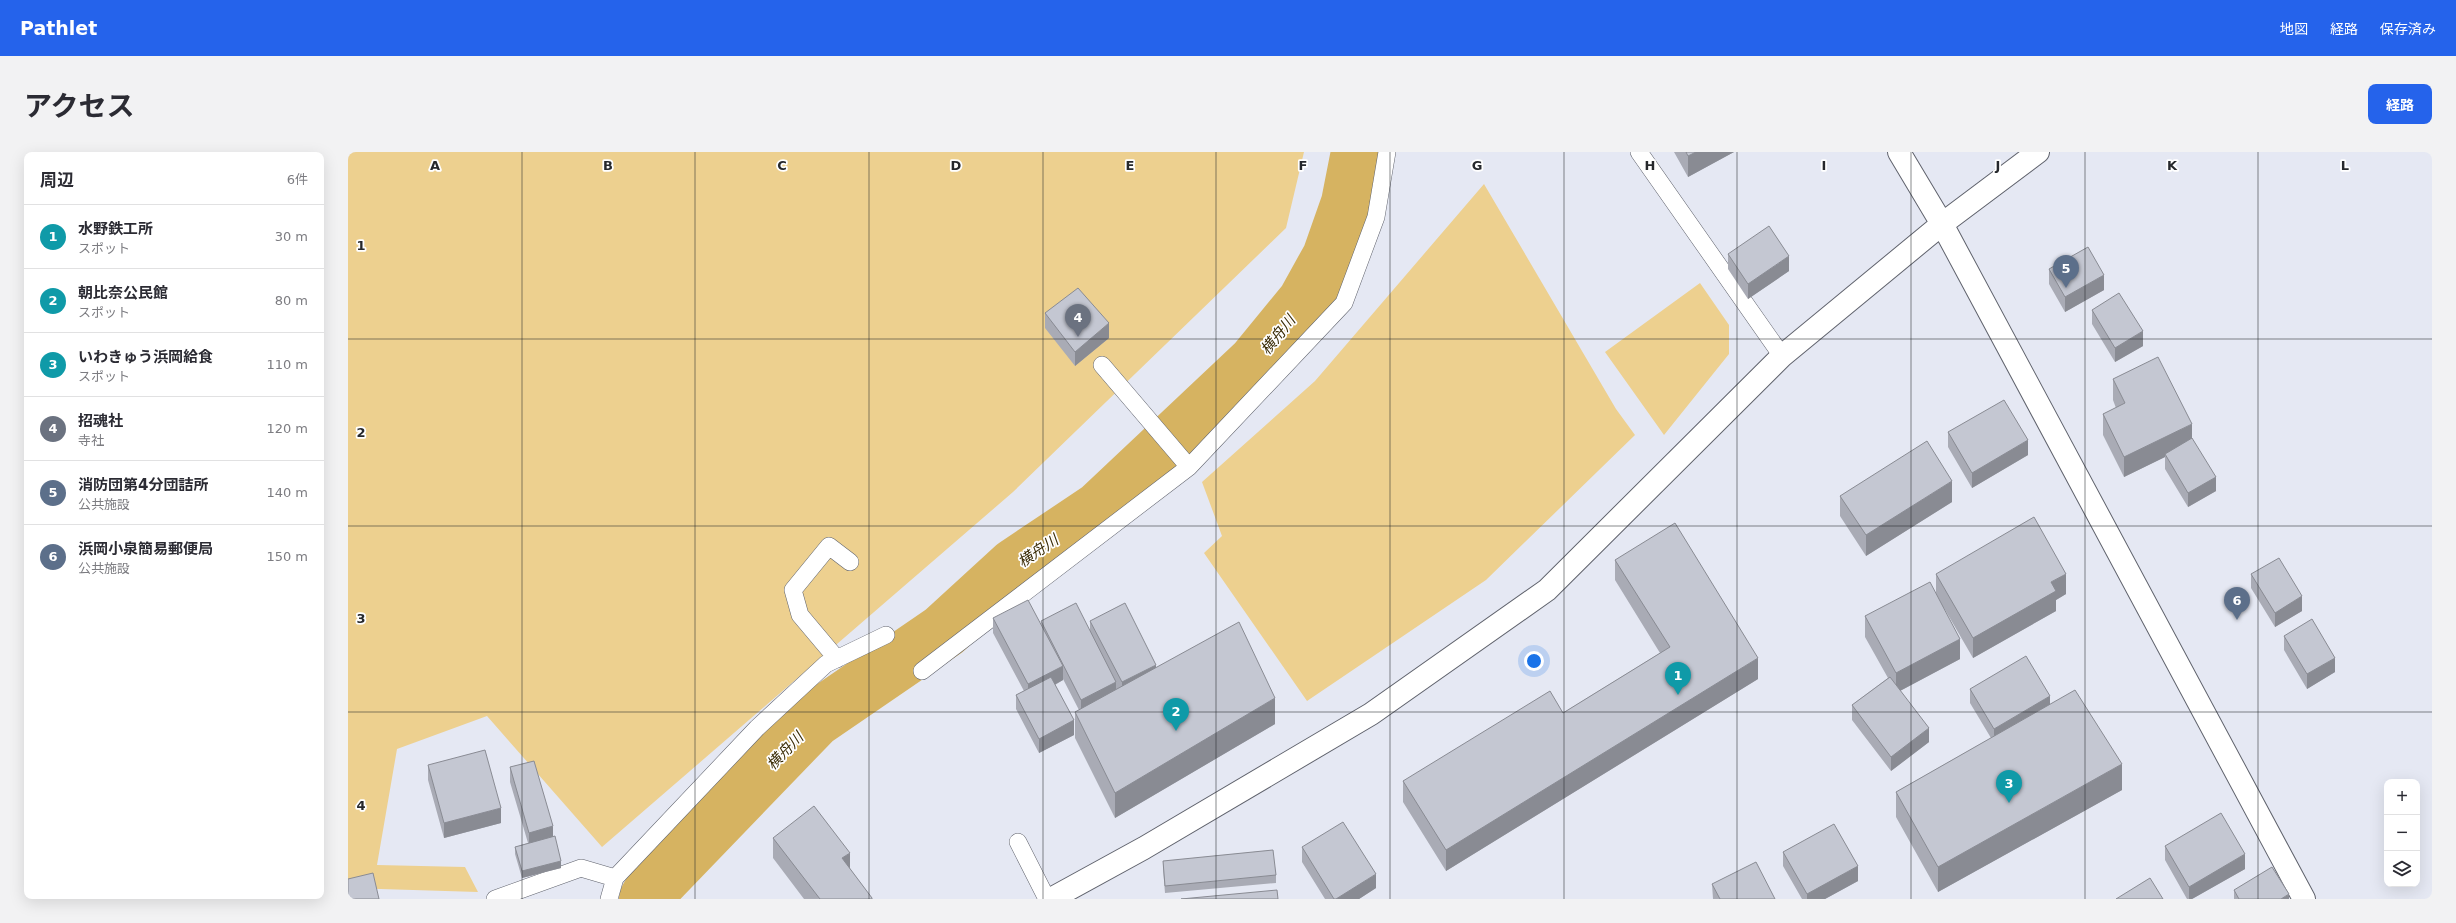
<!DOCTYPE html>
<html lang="ja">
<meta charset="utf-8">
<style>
:root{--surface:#fff;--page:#f2f2f3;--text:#2b2b33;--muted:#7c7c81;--line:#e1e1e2;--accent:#2563eb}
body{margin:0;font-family:"DejaVu Sans","Noto Sans JP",sans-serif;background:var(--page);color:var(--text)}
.controls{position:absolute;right:12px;bottom:12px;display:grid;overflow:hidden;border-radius:8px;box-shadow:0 4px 16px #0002}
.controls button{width:36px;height:36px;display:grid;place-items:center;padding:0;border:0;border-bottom:1px solid var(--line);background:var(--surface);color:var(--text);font:20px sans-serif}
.you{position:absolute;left:1186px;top:509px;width:14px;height:14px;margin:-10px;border:3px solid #fff;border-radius:50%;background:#1a73e8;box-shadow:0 0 0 6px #1a73e833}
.badge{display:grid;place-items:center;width:26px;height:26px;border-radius:50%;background:var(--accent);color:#fff;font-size:13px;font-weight:700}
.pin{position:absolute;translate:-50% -33px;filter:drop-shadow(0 1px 2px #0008)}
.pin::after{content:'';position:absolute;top:21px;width:14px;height:12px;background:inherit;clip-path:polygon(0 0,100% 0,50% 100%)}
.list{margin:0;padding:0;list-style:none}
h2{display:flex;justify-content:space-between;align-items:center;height:52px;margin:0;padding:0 16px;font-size:17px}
h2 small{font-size:13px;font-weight:400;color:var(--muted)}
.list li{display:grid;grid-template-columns:26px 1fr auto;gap:12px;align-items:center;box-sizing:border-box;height:64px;padding:0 16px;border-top:1px solid var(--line)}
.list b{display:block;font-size:15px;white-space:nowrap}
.list p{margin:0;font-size:13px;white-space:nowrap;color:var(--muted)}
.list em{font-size:13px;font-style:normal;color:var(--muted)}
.icon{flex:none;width:22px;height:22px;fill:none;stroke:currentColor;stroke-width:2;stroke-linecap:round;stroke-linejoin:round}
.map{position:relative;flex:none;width:2084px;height:747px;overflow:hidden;border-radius:8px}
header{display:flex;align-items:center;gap:24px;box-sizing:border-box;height:56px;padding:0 20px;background:var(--accent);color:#fff}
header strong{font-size:19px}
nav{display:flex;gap:22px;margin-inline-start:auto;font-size:14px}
.intro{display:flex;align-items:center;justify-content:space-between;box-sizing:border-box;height:96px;padding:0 24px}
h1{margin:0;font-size:28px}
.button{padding:10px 18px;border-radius:8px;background:var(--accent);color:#fff;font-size:14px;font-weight:700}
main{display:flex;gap:24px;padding:0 24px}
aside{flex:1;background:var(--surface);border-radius:8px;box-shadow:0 4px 16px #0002}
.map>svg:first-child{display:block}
.green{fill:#edd08f}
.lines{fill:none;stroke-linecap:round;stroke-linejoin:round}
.river{stroke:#d6b361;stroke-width:56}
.service-casing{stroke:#60636d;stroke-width:18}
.tertiary-casing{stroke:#60636d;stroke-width:24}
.service{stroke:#fff;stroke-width:17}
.tertiary{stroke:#fff;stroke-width:22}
.wall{fill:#a9abb5}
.shaded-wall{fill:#898b93}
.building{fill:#c4c7d2;stroke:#898b93}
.grid{fill:none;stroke:#26282c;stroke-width:1;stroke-opacity:0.55}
.labels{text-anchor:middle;stroke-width:3.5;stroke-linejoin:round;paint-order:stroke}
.water-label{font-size:15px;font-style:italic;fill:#3a2c06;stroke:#fff}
.grid-label{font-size:13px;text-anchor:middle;font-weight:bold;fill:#26282c;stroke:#fff;stroke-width:3.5;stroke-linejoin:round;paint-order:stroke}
</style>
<header>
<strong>Pathlet</strong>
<nav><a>地図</a><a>経路</a><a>保存済み</a></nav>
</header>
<div class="intro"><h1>アクセス</h1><a class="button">経路</a></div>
<main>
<aside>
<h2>周辺<small>6件</small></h2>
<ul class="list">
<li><span class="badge" style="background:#0f9aa8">1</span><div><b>水野鉄工所</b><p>スポット</p></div><em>30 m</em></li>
<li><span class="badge" style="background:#0f9aa8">2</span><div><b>朝比奈公民館</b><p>スポット</p></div><em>80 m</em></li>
<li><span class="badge" style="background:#0f9aa8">3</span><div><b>いわきゅう浜岡給食</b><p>スポット</p></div><em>110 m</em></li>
<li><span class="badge" style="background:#6b7280">4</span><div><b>招魂社</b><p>寺社</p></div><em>120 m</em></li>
<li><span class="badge" style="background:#5c6f8a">5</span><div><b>消防団第4分団詰所</b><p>公共施設</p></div><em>140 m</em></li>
<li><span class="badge" style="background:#5c6f8a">6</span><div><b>浜岡小泉簡易郵便局</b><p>公共施設</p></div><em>150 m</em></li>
</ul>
</aside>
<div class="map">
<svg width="2084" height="747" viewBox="0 0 2084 747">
<rect width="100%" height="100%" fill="#e5e8f3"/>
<path class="green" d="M0,0h956l-18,76 -273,264 -411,355 -115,-131 -90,33 -20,116 88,2 13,25 -130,-4z
M1136,32l132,225 19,26 -149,145 -179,121 -103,-148 18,-17 -20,-54 113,-101z
M1352,131l29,42v29l-65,81 -59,-83z"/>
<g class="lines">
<path class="river" d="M299,747l8,-14 159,-165 130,-89 71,-65 85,-57 155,-146 50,-61 25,-45 19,-54 10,-51"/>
<g class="service-casing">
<path id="service" d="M1291,0l143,204
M754,213l87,102
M489,507l-37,-44 -7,-25 36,-44 21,16
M574,519l267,-204 155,-164 32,-86 11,-65
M670,690l29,57
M267,726l142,-150 69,-64 60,-29
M147,747l86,-31 34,10 -6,21"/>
</g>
<g class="tertiary-casing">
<path id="tertiary" d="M1551,0l43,72 362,675
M703,747l93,-51 227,-134 176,-124 235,-234 160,-132 96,-72"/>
</g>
<use href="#service" class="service"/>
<use href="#tertiary" class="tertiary"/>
</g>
<path class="wall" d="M1326,0h60l-46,25z
M1380,102l61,17 -41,28 -20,-30z
M1701,117l55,21 -39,22 -16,-28z
M1744,158l51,36 -28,16 -23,-38z
M697,161l64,25 -34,28 -30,-38z
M1765,227l79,59 24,53 -28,16 -23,-38v-12l-41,20 -21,-42v-21l13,-6 -3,-8z
M1600,280l80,23 -56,33 -24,-41z
M1492,344l112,6 -86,54 -26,-40z
M1267,408l143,119 -312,192 -43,-69v-21l160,-68 97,-60 -45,-73z
M1588,422l130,20 -10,6v11l-83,47 -29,-50 16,51 -60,32 29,51 -38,29 -39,-51v-15l36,-27 -23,-41v-21l71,-23z
M1903,422l51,37 -27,16 -24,-39z
M645,466l48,6v-3l49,10v-10l66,47 119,56 -160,94 -40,-80v-26l4,-2 -16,-31v1l-8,5 19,50 -35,18 -23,-44v-14l8,-4 -31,-58z
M1936,484l51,36 -28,17 -23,-39z
M1622,537l80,15 72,86 -184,102 -42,-75v-25l95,-54 -21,-35z
M80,613l73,58 -57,15 -16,-58z
M162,615l43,70 8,31 -39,10 -7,-24v-7l13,-4 -18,-61z
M425,686l77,31 22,30h-68l-31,-41z
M1817,694l80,23 -53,30h-5l-22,-39z
M954,695l74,41 -17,11h-34l-23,-37z
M1435,700l75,29 -33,18h-23l-19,-33z
M815,709l113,14v8l-111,10 -2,-25z
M1364,732l63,15h-62z
M1886,738l55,9h-55z"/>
<path class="shaded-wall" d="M1348,0h38l-46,25v-21z
M1441,104v15l-41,28v-15z
M1756,123v15l-39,22v-15z
M761,171v15l-34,28v-14z
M1795,179v15l-28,16v-14z
M1844,272v21l-27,9v3l-41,20v-20z
M1680,288v15l-56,33v-15z
M1868,325v14l-28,16v-14z
M1604,329v21l-86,54v-21z
M1718,422v20l-10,6v11l-83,47v-20l78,-56z
M1954,444v15l-27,16v-14z
M1612,487v20l-64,34v-20z
M1410,506v21l-312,192v-21z
M1987,506v14l-28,17v-15z
M808,513v14l-34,18v-15z
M715,514v14l-35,19v-15z
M768,530v14l-35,18v-14z
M1702,544v15l-56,33v-15z
M927,546v26l-160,94v-25z
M726,568v15l-35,18v-14z
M1581,576v14l-38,29v-14z
M1774,612v26l-184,102v-25z
M153,656v15l-57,15v-15z
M205,674v15l-24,6v-14z
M502,701v20l-8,-15z
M1897,702v15l-53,30h-3v-12z
M213,709v7l-39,10v-7z
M1510,714v15l-33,18h-18v-5z
M1028,722v14l-17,11h-23z
M1941,742v5h-8z"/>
<path class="building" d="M1338,0h10l-8,4z
M1421,74l20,30 -41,28 -20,-30z
M1740,95l16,28 -39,22 -16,-28z
M730,136l31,35 -34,29 -30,-39z
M1771,141l24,38 -28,17 -23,-38z
M1810,205l34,67 -68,33 -21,-43 22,-11 -12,-24z
M1656,248l24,40 -56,33 -24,-41z
M1844,286l24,39 -28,16 -23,-39z
M1579,289l25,40 -86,54 -26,-39z
M1686,365l32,57 -15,8 5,9 -83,47 -37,-64z
M1327,371l83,135 -312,192 -43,-69 147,-90 13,22 107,-66 -55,-87z
M1931,406l23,38 -27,17 -24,-39z
M1582,430l30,57 -64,34 -31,-57z
M680,448l35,66 -35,18 -35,-66z
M728,451l40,79 -35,18 -40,-79z
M777,451l31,62 -34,17 -32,-61z
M1964,467l23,39 -28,16 -23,-38z
M891,470l36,76 -160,95 -40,-81z
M1678,504l24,40 -56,33 -24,-40z
M703,525l23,43 -35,19 -23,-44z
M1542,525l39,51 -38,29 -39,-52z
M1727,538l47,74 -184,103 -42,-75z
M137,598l16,58 -57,15 -16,-58z
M186,609l19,65 -24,7 -19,-66z
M466,654l36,47 -8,5 30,40v1h-52l-47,-61z
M1873,661l24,41 -56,33 -24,-41z
M995,670l33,52 -40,25h-2l-32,-52z
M1486,672l24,42 -51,28 -24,-42z
M207,684l6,25 -39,10 -7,-24z
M925,698l3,25 -111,11 -2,-25z
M1408,710l19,37h-55l-8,-15z
M1924,715l17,27 -8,5h-42l-5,-9z
M25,721l6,26h-31v-20z
M1802,726l13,21h-47z
M929,738l1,9h-97z"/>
<path class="grid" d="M174,0v747M347,0v747M521,0v747M695,0v747M868,0v747M1042,0v747M1216,0v747M1389,0v747M1563,0v747M1737,0v747M1910,0v747M0,187h2084M0,374h2084M0,560h2084"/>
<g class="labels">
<g class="water-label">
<text transform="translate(930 183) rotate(-51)" y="5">横舟川</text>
<text transform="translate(690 399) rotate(-34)" y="5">横舟川</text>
<text transform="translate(437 599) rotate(-46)" y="5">横舟川</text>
</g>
</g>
<g class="grid-label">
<text x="87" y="18">A</text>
<text x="260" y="18">B</text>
<text x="434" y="18">C</text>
<text x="608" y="18">D</text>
<text x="782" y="18">E</text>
<text x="955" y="18">F</text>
<text x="1129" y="18">G</text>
<text x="1302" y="18">H</text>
<text x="1476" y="18">I</text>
<text x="1650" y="18">J</text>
<text x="1824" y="18">K</text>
<text x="1997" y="18">L</text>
<text x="13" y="98">1</text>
<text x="13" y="285">2</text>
<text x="13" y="471">3</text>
<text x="13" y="658">4</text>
</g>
</svg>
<div class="controls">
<button>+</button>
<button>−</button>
<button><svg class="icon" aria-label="layers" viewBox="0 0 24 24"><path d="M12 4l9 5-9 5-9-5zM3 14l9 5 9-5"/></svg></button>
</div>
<div class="you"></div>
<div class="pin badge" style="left:1330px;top:543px;background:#0f9aa8">1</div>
<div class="pin badge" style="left:828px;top:579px;background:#0f9aa8">2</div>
<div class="pin badge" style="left:1661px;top:651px;background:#0f9aa8">3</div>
<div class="pin badge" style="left:730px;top:185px;background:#6b7280">4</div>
<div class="pin badge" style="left:1718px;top:136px;background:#5c6f8a">5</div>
<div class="pin badge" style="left:1889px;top:468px;background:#5c6f8a">6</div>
</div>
</main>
